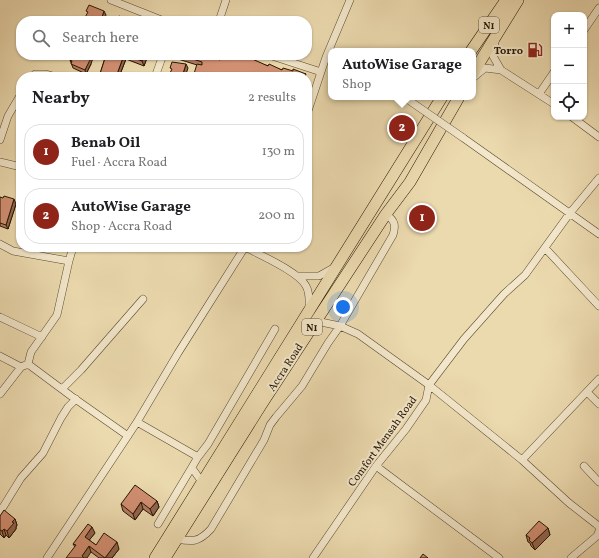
<!DOCTYPE html>
<meta charset="utf-8">
<style>
:root{--surface:#fff;--page:#f6f6f6;--text:#202124;--muted:#757577;--line:#e0e0e0;--accent:#8f2418}
body{margin:0;font-family:Vollkorn,serif;background:var(--page);color:var(--text)}
.controls{position:absolute;right:12px;top:12px;display:grid;overflow:hidden;border-radius:8px;box-shadow:0 1px 3px #0004}
.controls button{width:36px;height:36px;display:grid;place-items:center;padding:0;border:0;border-bottom:1px solid var(--line);background:var(--surface);color:var(--text);font:20px sans-serif}
.you{position:absolute;left:343px;top:307px;width:14px;height:14px;margin:-10px;border:3px solid #fff;border-radius:50%;background:#1a73e8;box-shadow:0 0 0 6px #1a73e833}
.badge{display:grid;place-items:center;width:26px;height:26px;border-radius:50%;background:var(--accent);color:#fff;font-size:13px;font-weight:700}
.pin{position:absolute;translate:-50% -50%;border:2px solid #fff;box-shadow:0 1px 4px #0006}
.popup{position:absolute;left:328px;top:48px;width:148px;height:52px;box-sizing:border-box;display:grid;place-content:center;border-radius:8px;background:var(--surface);filter:drop-shadow(0 1px 3px #0005);font-size:13px;white-space:nowrap;color:var(--muted)}
.popup b{font-size:15px;color:var(--text)}
.popup::after{content:'';position:absolute;left:50%;top:100%;margin-left:-8px;border:8px solid transparent;border-top-color:var(--surface)}
.list{margin:0;padding:0;list-style:none}
h2{display:flex;justify-content:space-between;align-items:center;height:52px;margin:0;padding:0 16px;font-size:17px}
h2 small{font-size:13px;font-weight:400;color:var(--muted)}
.list li{display:grid;grid-template-columns:26px 1fr auto;gap:12px;align-items:center;box-sizing:border-box;height:56px;margin:0 8px 8px;padding:0 8px;border:1px solid var(--line);border-radius:16px}
.list b{display:block;font-size:15px;white-space:nowrap}
.list p{margin:0;font-size:13px;white-space:nowrap;color:var(--muted)}
.list em{font-size:13px;font-style:normal;color:var(--muted)}
.icon{flex:none;width:22px;height:22px;fill:none;stroke:currentColor;stroke-width:2;stroke-linecap:round;stroke-linejoin:round}
.map{position:relative;flex:none;width:599px;height:558px;overflow:hidden}
.search{position:absolute;background:var(--surface);box-shadow:0 1px 3px #0004;left:16px;top:16px;width:296px;height:44px;display:flex;align-items:center;gap:10px;box-sizing:border-box;padding:0 14px;border-radius:16px;color:var(--muted);font-size:15px}
.panel{position:absolute;background:var(--surface);box-shadow:0 1px 3px #0004;left:16px;top:72px;width:296px;height:180px;border-radius:16px}
.map>svg:first-child{display:block}
.lines{fill:none;stroke-linecap:round;stroke-linejoin:round}
.minor-casing{stroke:#58482d;stroke-width:8}
.highway-casing{stroke:#261702;stroke-width:12}
.minor{stroke:#f3e7cb;stroke-width:7}
.highway{stroke:#ecdaaf;stroke-width:11}
.minor-bridge-casing{stroke:#58482d;stroke-width:8;stroke-linecap:butt}
.minor-bridge{stroke:#f3e7cb;stroke-width:7}
.wall{fill:#b57c63;stroke:#261702}
.shaded-wall{fill:#936550;stroke:#261702}
.building{fill:#d29073;stroke:#261702}
.labels{text-anchor:middle;stroke-width:4;stroke-linejoin:round;paint-order:stroke}
.shield{fill:#f3e7cb;stroke:#64553e;stroke-width:1}
.shield-label{font-size:10px;font-weight:bold;fill:#261702}
.poi-label{font-size:11px;font-weight:bold;fill:#261702;stroke:#f3e7cb;text-anchor:end}
.street-label{font-size:11px;fill:#261702;stroke:#f3e7cb}
</style>
<div class="map">
<svg width="599" height="558" viewBox="0 0 599 558">
<rect width="100%" height="100%" fill="#ecdaaf"/>
<filter id="stains"><feTurbulence type="fractalNoise" baseFrequency=".005" numOctaves="4"/><feColorMatrix values="0 0 0 0 .2 0 0 0 0 .09 0 0 0 0 .02 0 0 0 .5 -.17"/></filter>
<radialGradient id="worn" r=".72"><stop offset=".6" stop-color="#630" stop-opacity="0"/><stop offset="1" stop-color="#630" stop-opacity=".3"/></radialGradient>
<g class="lines">
<g class="minor-casing">
<path id="minor" d="M111,0l53,21
M219,21l7,-21
M584,30l15,-22
M495,42l-2,14 8,14 53,34
M269,55l52,17
M32,77l3,-3h11l10,3
M155,77l8,-22
M474,77l11,-9 16,2
M539,94l15,-22
M307,114l19,-57 24,-57
M572,117l27,20
M462,137l137,97
M0,140l8,-24 13,-22
M0,162l21,5
M599,178l-29,35 -45,62 -21,19 -40,45 -35,46 93,75 47,43 27,21 3,3
M0,244l13,7 56,10
M245,247c15,8 54,25 61,39 4,7 3,14 3,22
M545,248l54,58
M297,276h22l16,-9
M0,317l42,20
M0,356l21,11
M28,364l43,32 57,40
M63,388l18,-18 62,-71
M587,392l12,12
M0,394l21,-27 7,-3 3,-12 26,-37 12,-54 4,-14
M137,422l61,35
M522,460l77,-81
M376,466l123,92
M584,466l15,16
M192,468l10,14
M0,512l21,-34 22,-25 18,-35 7,-11 8,-8
M158,524l40,-67 10,-13 67,-115
M177,539c16,3 22,3 34,-10l53,-89 6,-15 6,-8 26,-31 26,-43 12,-17 53,-91c3,-10 2,-14 -7,-21
M47,558l90,-136 41,-69 67,-106
M313,558l63,-92 30,-37 20,-29 3,-15 -71,-51 -18,-8 -24,-5
M571,558l26,-22 2,-5"/>
</g>
<g class="highway-casing">
<path id="highway" d="M471,51l35,-51
M473,73l45,-73
M155,558l287,-461
M165,558l98,-156 123,-188 24,-32 49,-85"/>
</g>
<use href="#minor" class="minor"/>
<use href="#highway" class="highway"/>
<g class="minor-bridge-casing">
<path id="minor-bridge" d="M407,99l55,38"/>
</g>
<use href="#minor-bridge" class="minor-bridge"/>
</g>
<path class="wall" d="M106,55h42l-4,11 -18,-7 -7,18h-20z
M174,55h29l5,2 12,3 15,-4 47,14 24,4 -109,-9 -22,-7z
M70,60l21,4 -5,10 -13,-6z
M0,198l16,6 -8,25 -8,-3z
M157,501l2,6 -6,9 -10,-7 -8,11 -12,-9 -2,-7z
M0,516l15,3 2,6 -1,2v2l-7,9 -3,-3 -2,3 -4,-4z
M548,528l2,7 -15,15 -4,-4 -1,-3 -2,-1 -2,-7z
M95,533l-6,7 7,5 23,4 -7,9h-13l-8,-6 -16,-5 -2,-3z"/>
<path class="shaded-wall" d="M104,11l2,4 -2,6h-2l-1,-1z
M91,55h3l-3,9 -5,10 -1,-4z
M124,55l2,4 -7,18h-3z
M144,55h4l-4,11 -2,-5z
M186,64l2,4 -3,9h-3z
M14,199l2,5 -8,25 -2,-4z
M157,501l2,6 -6,9 -3,-7z
M141,502l2,7 -8,11 -2,-6z
M15,519l2,6 -1,2v2l-7,9 -2,-7 5,-9z
M92,527l3,6 -8,10 -2,-6z
M548,528l2,7 -15,15 -3,-7z
M4,529l2,6 -2,3 -2,-7z
M117,542l2,7 -7,9h-7z
M89,546l2,6 -4,6h-5v-2z"/>
<path class="building" d="M89,5l15,6 -3,9h-1v1h-17l5,-9 -2,-1z
M119,16l15,5h-17z
M72,55h19l-1,5 -5,10 -14,-6 1,-3 -2,-1z
M106,55h18l-8,22h-17z
M126,55h18l-2,6z
M181,55h22l5,2v-1l12,4 2,-5h10l8,2 1,-1 9,2 18,8 1,-2 13,6 1,-2 10,3v-2l13,5 -1,3h-112l4,-13 5,1v-3z
M172,62l14,2 -4,13h-14l4,-8 -2,-1z
M4,196l10,3 -8,26 -6,-2v-26l3,1z
M135,485l22,16 -7,8 -9,-7 -8,12 -12,-10z
M4,510l11,9 -3,3 2,1 -7,8 -3,-2 -2,2 -2,-1v-14z
M539,521l9,7 -16,15 -3,-3 1,-2 -4,-3z
M88,524l4,3 -7,10 11,8 8,-12 13,9 -12,16 -16,-12 -7,10 2,2h-18l10,-13 -3,-1z
M423,554l5,4h-8z"/>
<defs>
<g id="fuel-bare" transform="scale(1.2)"><path d="M-5.5-6h7V0h2V4h1.3V-2.5L3-4.5l.8-.8L6-3V5H2.5V1h-1V6h-7ZM-4.2-4.7v3.2H.2V-4.7Z" fill="#8f2418" stroke="#f3e7cb" stroke-width="2.5" paint-order="stroke"/></g>
</defs>
<g fill-rule="evenodd">
<use href="#fuel-bare" x="535" y="50"/>
</g>
<g class="labels">
<g class="shield">
<rect x="479" y="17" width="20" height="16" rx="3"/>
<rect x="302" y="319" width="20" height="16" rx="3"/>
</g>
<g class="shield-label">
<text x="489" y="29">N1</text>
<text x="312" y="331">N1</text>
</g>
<g class="poi-label">
<text x="523" y="54">Torro</text>
</g>
<g class="street-label">
<text transform="translate(285 367) rotate(-57)" y="4">Accra Road</text>
<text transform="translate(382 441) rotate(-54)" y="4">Comfort Mensah Road</text>
</g>
</g>
<rect width="100%" height="100%" filter="url(#stains)"/>
<rect width="100%" height="100%" fill="url(#worn)"/>
</svg>
<div class="controls">
<button>+</button>
<button>−</button>
<button><svg class="icon" aria-label="locate" viewBox="0 0 24 24"><circle cx="12" cy="12" r="6"/><path d="M12 2v4M12 18v4M2 12h4M18 12h4"/></svg></button>
</div>
<div class="you"></div>
<div class="pin badge" style="left:422px;top:218px">1</div>
<div class="pin badge" style="left:402px;top:128px">2</div>
<div class="popup"><b>AutoWise Garage</b>Shop</div>
<div class="search"><svg class="icon" aria-label="search" viewBox="0 0 24 24"><circle cx="10" cy="10" r="6"/><path d="M15 15l6 6"/></svg>Search here</div>
<section class="panel">
<h2>Nearby<small>2 results</small></h2>
<ul class="list">
<li><span class="badge">1</span><div><b>Benab Oil</b><p>Fuel · Accra Road</p></div><em>130 m</em></li>
<li><span class="badge">2</span><div><b>AutoWise Garage</b><p>Shop · Accra Road</p></div><em>200 m</em></li>
</ul>
</section>
</div>
